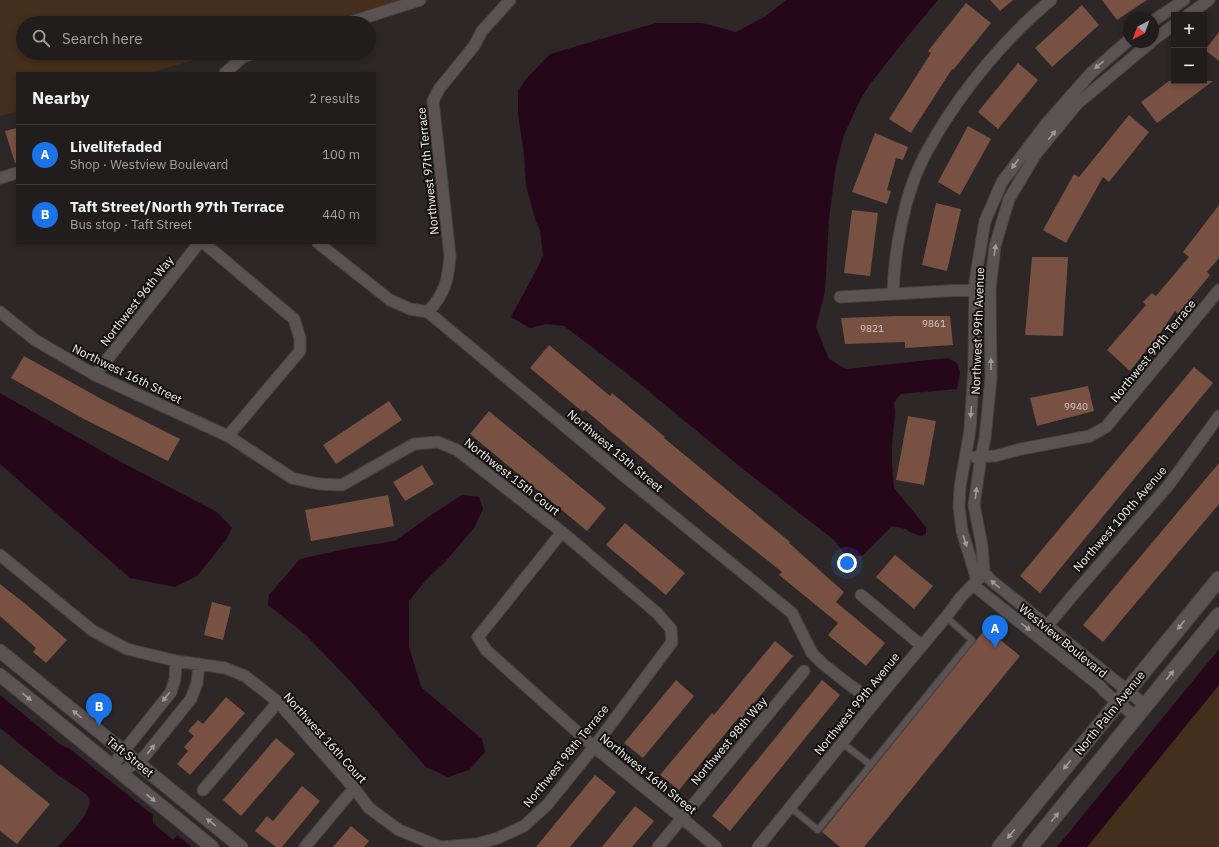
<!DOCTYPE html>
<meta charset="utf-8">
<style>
:root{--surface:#221d1d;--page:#2a2626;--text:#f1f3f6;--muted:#a2a2a4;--line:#3f3b3b;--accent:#1a73e8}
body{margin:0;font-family:"IBM Plex Sans",sans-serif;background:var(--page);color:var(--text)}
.controls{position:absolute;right:12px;top:12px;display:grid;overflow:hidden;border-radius:0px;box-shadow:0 2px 6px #0003}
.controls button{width:36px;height:36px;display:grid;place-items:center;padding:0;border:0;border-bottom:1px solid var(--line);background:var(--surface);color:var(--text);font:20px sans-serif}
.compass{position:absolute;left:1123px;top:12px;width:36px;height:36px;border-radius:50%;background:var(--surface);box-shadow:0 2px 6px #0003;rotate:221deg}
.you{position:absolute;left:847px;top:563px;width:14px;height:14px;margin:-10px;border:3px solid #fff;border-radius:50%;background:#1a73e8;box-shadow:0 0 0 6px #1a73e833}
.badge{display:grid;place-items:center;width:26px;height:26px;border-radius:50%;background:var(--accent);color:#fff;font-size:13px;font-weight:700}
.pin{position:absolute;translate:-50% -33px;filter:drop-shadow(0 1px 2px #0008)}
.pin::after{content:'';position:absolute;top:21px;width:14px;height:12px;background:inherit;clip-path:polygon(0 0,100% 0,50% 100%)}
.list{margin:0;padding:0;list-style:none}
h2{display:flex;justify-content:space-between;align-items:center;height:52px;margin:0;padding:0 16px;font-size:17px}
h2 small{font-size:13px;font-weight:400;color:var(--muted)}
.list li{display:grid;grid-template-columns:26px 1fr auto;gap:12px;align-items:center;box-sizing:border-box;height:60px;padding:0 16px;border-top:1px solid var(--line)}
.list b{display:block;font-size:15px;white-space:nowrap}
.list p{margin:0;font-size:13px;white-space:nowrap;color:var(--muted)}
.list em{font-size:13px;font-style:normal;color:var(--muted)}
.icon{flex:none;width:22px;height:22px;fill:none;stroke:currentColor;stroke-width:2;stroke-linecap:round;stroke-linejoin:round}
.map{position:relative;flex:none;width:1219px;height:847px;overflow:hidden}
.search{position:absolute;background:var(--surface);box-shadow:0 2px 6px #0003;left:16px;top:16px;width:360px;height:44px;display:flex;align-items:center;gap:10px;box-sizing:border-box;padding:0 14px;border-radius:22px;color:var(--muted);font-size:15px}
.panel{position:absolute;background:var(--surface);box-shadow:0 2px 6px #0003;left:16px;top:72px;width:360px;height:172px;border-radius:0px}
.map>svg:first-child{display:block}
.green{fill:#452e1b}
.water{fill:#26071a}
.building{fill:#795142}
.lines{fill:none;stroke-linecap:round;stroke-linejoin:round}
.service-casing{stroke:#474242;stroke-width:8}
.minor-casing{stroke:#474242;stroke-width:13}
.tertiary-casing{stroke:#474242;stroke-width:15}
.secondary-casing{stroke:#474242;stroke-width:17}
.service{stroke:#5b5353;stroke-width:5.5}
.minor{stroke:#5b5353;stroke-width:11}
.tertiary{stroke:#5b5353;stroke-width:13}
.secondary{stroke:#5b5353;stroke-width:15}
.oneway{fill:#a09a9a}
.labels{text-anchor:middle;stroke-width:4;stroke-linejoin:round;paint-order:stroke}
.number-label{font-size:10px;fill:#d6c9c5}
.street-label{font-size:12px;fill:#f5f1f1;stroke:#141111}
</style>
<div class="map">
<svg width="1219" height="847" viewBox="0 0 1219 847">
<rect width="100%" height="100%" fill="#2d2727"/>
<path class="green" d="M0,0h402l-80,23h-299v30h195l-69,20h-132v38l-17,5z
M1219,685v162h-132z"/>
<path class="water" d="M786,0h152l-26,31 -42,53 -10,16 -16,35 -8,31 -7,53 -4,72 -9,36 13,32 17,10 102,-11 9,5 3,10 -3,16 -56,5 -7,8 1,11 -3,32v20l2,23 32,39v6l-5,3 -11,-4 -4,-3 -14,-3 -29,29 -10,2 -9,-4 -10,-13 -91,-71 -114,-94 -65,-49 -18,-2 -16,4 -19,-11 28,-52 4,-10 -3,-25 -4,-8 -10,-36 -2,-31 -6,-41v-23l8,-12 24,-25 106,-31h46l34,9 30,-16z
M0,393l121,69 96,50 15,16 -6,12 -29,36 -22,11 -45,-9 -130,-114z
M462,495l17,2 4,12 -9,19 -29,34 -19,18 -17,21v46l12,40 61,52 3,13 -16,18 -21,7 -22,-10 -75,-85 -45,-47 -38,-30 1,-10 31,-36 50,-11 45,-7 36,-26z
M1219,649v36l-132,162h-30z
M0,695l61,50 9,4 83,66v8l20,17 4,-5 15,12h-134c11,-13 32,-31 32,-48l-4,-5 -28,-19 -58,-47z"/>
<path class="building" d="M990,0h23l-13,11z
M1102,0h45l-30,20z
M966,3l25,20 -38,47 -1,-1 -41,64 -22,-14 42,-66 -3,-2z
M1082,5l17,20 -47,42 -17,-19z
M1219,32v29l-14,-11z
M1018,63l20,17 -40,49 -20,-17z
M1169,81h44l-56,42 -16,-21z
M1129,115l20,17 -40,50 -6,-5 -37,66 -23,-13 31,-56 5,3z
M968,126l23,13 -31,56 -22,-13z
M17,128v35h-2l-10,-32z
M875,133l33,14 -5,13 -7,-2 -9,32 4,1 -4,13 -35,-12z
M936,203l25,6 -14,62 -25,-6z
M1219,205v53l-12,14 3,3 -32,39 -3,-3 -14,21 -31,39 -23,-21 39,-45 -3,-3 9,-9 4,3 33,-39 -6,-5z
M852,210l26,3 -8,63 -26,-3z
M1032,257h36l-5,79 -38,-1z
M897,316h53l3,29 -48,3v-6l-60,2 -4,-26z
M549,345l61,51 2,-3 53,44 -1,1 126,104 -1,1 55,49 -8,10 49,41 -19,23 -38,-31 10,-12 -59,-48 3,-3 -73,-58 -124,-104 -2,2 -53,-44z
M24,356l81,45 75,38 -12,22 -84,-42 -73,-41z
M1194,367l19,16 -173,210 -20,-17z
M1088,386l6,25 -57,15 -7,-28z
M389,401l13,19 -66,44 -13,-19z
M489,411l117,97 -19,23 -117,-97z
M908,416l28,5 -12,64 -28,-5z
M1219,463v41l-116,138 -20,-17z
M422,465l12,19 -29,17 -12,-19z
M388,495l6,31 -83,15 -6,-31z
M625,523l60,50 -19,22 -60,-50z
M895,555l38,31 -19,23 -38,-32z
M0,584l28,22 39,34 -21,23 -13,-11 3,-4 -36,-32z
M212,602l19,5 -8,33 -19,-5z
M986,628l34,28 -156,191h-24l-18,-15z
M775,641l18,15 -52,63 -2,-2 -60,73 -19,-15 52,-62 2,2z
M676,680l18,16 -51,62 -19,-15z
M822,680l18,15 -110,136 -18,-15z
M226,697l19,16 -55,62 -13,-11 11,-13 -4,-4 10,-11 -6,-5 10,-11 5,4z
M276,738l19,16 -54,62 -18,-16z
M0,764l50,40 -33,40 -17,-13z
M595,775l21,17 -46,55h-34z
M302,786l18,15 -38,46h-6l-21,-16 12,-15 6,5z
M635,806l19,15 -22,26h-30z
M351,826l18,15 -5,6h-31z"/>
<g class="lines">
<g class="service-casing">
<path id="service" d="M842,743l29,22
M790,807l28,23 154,-190 -26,-23"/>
</g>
<g class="minor-casing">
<path id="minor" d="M1188,15l21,-15
M1153,21l31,-21
M348,23l72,-23
M1153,40l21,-15
M225,73l18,-16 12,-4
M0,178l17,-5
M204,243l90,76 6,19v13l-72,85
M318,243l72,57 20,9 18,3 201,168 163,133 20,40 11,11 28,22 24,16
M893,294c1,-41 11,-97 29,-133 4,-9 9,-16 13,-24 29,-49 72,-101 116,-137
M840,297l141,-8
M0,312l35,28 60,35 133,61 64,42 27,6 23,1 72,-41 24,-2 19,8 105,82 95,81 14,16 1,13 -78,105 -47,58 -23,21 -26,12 -21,6 -36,3
M428,312c17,-19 20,-31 22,-56l-17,-155 6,-12 35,-43 8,-15 28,-31
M95,375l104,-132
M975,457l20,-1 26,-7 69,-13 16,-9 113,-137
M562,532l-84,105 8,13 108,97 88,71 34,29
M0,555l93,76 34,18 49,12 49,7 20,8 33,26 76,86 15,20 30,22 42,17
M984,573l8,8 153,124
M977,580l-15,-49 -3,-24 1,-20 10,-57 4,-64 1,-85 10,-60 17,-39 44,-58 45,-51 38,-33
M973,585l128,102 4,5 31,25
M861,595l61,51
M1038,637l35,-42 95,-109 51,-70
M112,766l59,-74 4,-13 1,-18
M121,773l23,-16 47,-58 6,-16 2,-19
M203,790l75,-88
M305,847l49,-59
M658,847l146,-176
M758,847l117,-145 71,-85 15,-20 23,-24 -2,-27 -8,-41 7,-48 4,-19 6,-60 -1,-89 5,-43 14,-47 27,-45 41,-50 74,-62"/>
</g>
<g class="tertiary-casing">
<path id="tertiary" d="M0,651l241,196
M0,675l212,172"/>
</g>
<g class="secondary-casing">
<path id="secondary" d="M1000,847l219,-268
M1030,847l189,-232"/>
</g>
<use href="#service" class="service"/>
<use href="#minor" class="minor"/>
<use href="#tertiary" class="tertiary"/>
<use href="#secondary" class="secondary"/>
</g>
<defs><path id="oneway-solid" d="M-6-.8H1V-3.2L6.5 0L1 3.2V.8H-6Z"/></defs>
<g class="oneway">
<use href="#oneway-solid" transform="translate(1099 65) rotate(140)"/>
<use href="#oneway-solid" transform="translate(1052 135) rotate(-51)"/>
<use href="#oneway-solid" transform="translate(1015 164) rotate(127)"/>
<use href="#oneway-solid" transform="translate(995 250) rotate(-81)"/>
<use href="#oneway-solid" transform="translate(991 364) rotate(-91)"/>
<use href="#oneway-solid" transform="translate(971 412) rotate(94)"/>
<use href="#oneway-solid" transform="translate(976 493) rotate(-83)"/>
<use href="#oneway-solid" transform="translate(965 541) rotate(72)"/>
<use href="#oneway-solid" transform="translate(995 584) rotate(-139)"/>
<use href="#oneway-solid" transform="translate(1181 625) rotate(129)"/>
<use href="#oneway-solid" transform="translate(1026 627) rotate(38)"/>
<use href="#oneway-solid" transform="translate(1170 675) rotate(-51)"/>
<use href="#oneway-solid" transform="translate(27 697) rotate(39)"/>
<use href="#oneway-solid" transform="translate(166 697) rotate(128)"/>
<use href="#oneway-solid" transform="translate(77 714) rotate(-141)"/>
<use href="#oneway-solid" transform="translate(151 749) rotate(-51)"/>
<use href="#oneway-solid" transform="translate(1067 765) rotate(129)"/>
<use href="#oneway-solid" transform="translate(151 798) rotate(39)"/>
<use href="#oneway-solid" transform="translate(1055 817) rotate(-51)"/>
<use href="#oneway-solid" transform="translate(211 822) rotate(-141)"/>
<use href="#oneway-solid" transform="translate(1011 834) rotate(129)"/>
</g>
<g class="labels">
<g class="number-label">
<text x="934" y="327">9861</text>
<text x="872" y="332">9821</text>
<text x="1076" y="410">9940</text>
</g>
<g class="street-label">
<text transform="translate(428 171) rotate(-96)" y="4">Northwest 97th Terrace</text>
<text transform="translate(137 301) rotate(-52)" y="4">Northwest 96th Way</text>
<text transform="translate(978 331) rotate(-88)" y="4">Northwest 99th Avenue</text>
<text transform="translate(1153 351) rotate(-51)" y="4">Northwest 99th Terrace</text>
<text transform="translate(127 374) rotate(26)" y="4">Northwest 16th Street</text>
<text transform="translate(615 451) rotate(40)" y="4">Northwest 15th Street</text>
<text transform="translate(512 477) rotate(38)" y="4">Northwest 15th Court</text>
<text transform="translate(1120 519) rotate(-49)" y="4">Northwest 100th Avenue</text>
<text transform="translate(1063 641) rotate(39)" y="4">Westview Boulevard</text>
<text transform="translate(857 704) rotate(-51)" y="4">Northwest 99th Avenue</text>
<text transform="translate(1110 713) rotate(-51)" y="4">North Palm Avenue</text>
<text transform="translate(325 738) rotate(48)" y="4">Northwest 16th Court</text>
<text transform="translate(729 741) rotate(-50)" y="4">Northwest 98th Way</text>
<text transform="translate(566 756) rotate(-51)" y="4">Northwest 98th Terrace</text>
<text transform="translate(130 757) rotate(39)" y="4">Taft Street</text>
<text transform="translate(648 774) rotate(39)" y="4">Northwest 16th Street</text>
</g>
</g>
</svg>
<div class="controls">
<button>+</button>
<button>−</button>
</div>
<svg class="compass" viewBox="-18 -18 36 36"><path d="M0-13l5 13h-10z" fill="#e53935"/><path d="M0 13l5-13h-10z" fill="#a2a2a4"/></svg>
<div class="you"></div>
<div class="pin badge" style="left:995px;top:648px">A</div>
<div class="pin badge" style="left:99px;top:726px">B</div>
<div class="search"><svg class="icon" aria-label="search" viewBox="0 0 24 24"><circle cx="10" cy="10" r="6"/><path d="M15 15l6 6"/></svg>Search here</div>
<section class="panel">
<h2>Nearby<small>2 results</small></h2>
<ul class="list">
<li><span class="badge">A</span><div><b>Livelifefaded</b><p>Shop · Westview Boulevard</p></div><em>100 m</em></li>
<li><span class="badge">B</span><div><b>Taft Street/North 97th Terrace</b><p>Bus stop · Taft Street</p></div><em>440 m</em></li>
</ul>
</section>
</div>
